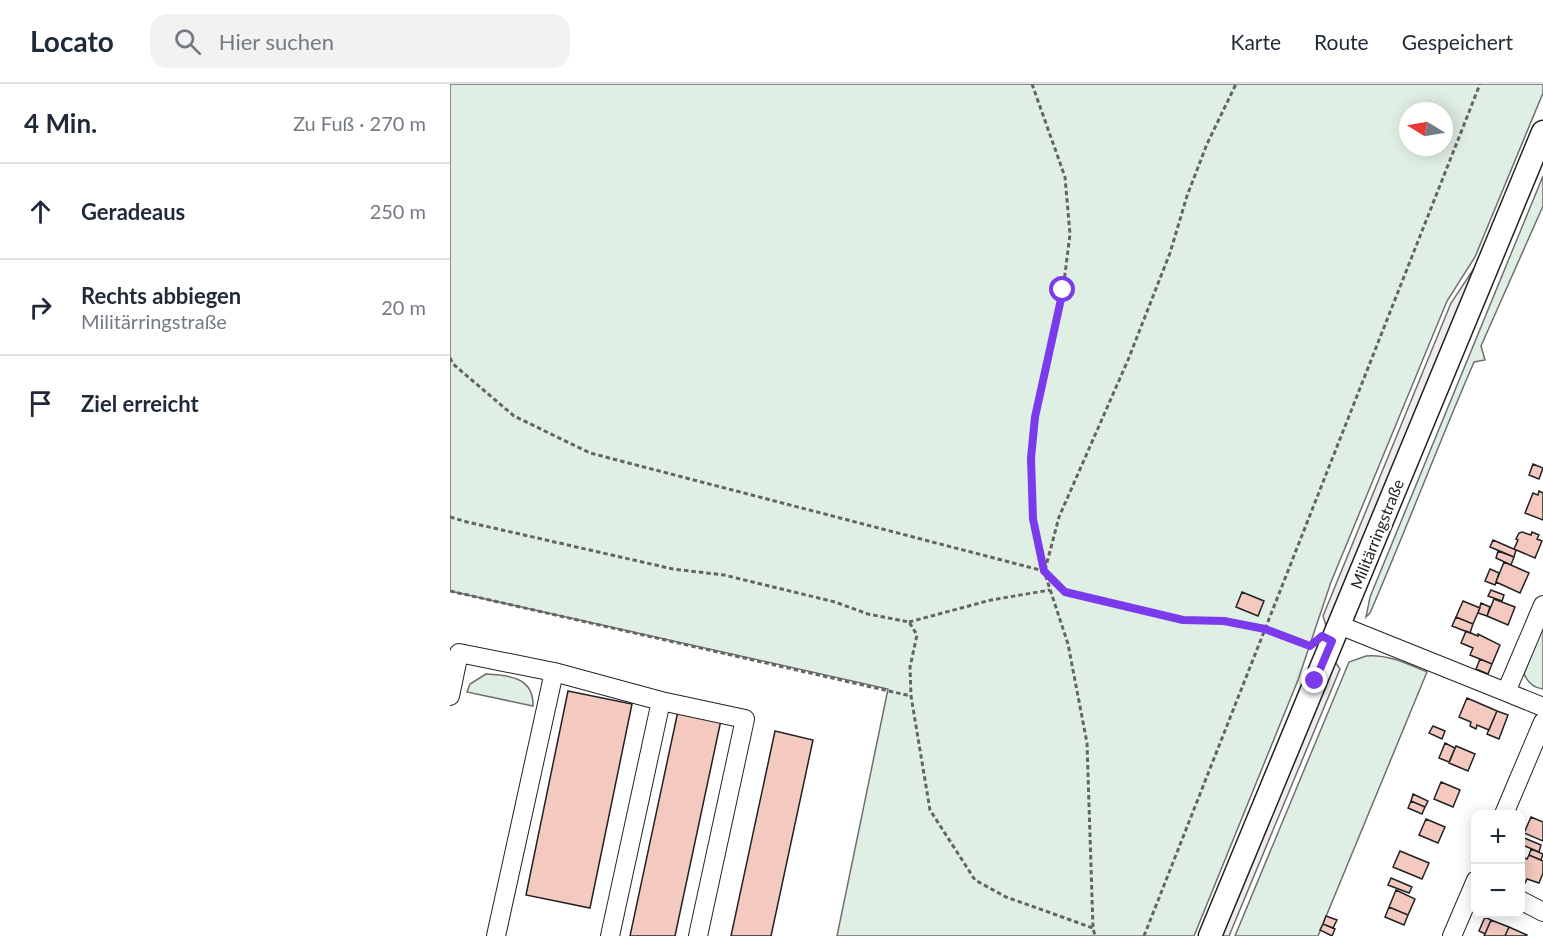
<!DOCTYPE html>
<html lang="de">
<meta charset="utf-8">
<style>
:root{--surface:#fff;--page:#f2f2f3;--text:#1f2937;--muted:#747a83;--line:#e0e1e3}
body{margin:0;font-family:Lato,sans-serif;background:var(--page);color:var(--text)}
.controls{position:absolute;right:18px;bottom:18px;display:grid;overflow:hidden;border-radius:12px;box-shadow:0 3px 15px #0003}
.controls button{width:54px;height:54px;display:grid;place-items:center;padding:0;border:0;border-bottom:2px solid var(--line);background:var(--surface);color:var(--text);font:30px sans-serif}
.compass{position:absolute;left:949px;top:18px;width:54px;height:54px;border-radius:50%;background:var(--surface);box-shadow:0 3px 15px #0003;rotate:281deg}
.stop{position:absolute;width:18px;height:18px;margin:-14px;border:4px solid #7c3aed;border-radius:50%;background:#fff}
.stop.end{background:#7c3aed;border-color:#fff;box-shadow:0 2px 6px #0008}
.list{margin:0;padding:0;list-style:none}
h2{display:flex;justify-content:space-between;align-items:center;height:78px;margin:0;padding:0 24px;font-size:26px}
h2 small{font-size:20px;font-weight:400;color:var(--muted)}
.list li{display:grid;grid-template-columns:39px 1fr auto;gap:18px;align-items:center;box-sizing:border-box;height:96px;padding:0 24px;border-top:2px solid var(--line)}
.list b{display:block;font-size:22px;white-space:nowrap}
.list p{margin:0;font-size:20px;white-space:nowrap;color:var(--muted)}
.list em{font-size:20px;font-style:normal;color:var(--muted)}
.icon{flex:none;width:33px;height:33px;fill:none;stroke:currentColor;stroke-width:2;stroke-linecap:round;stroke-linejoin:round}
.map{position:relative;flex:none;width:1093px;height:852px;overflow:hidden}
header{display:flex;align-items:center;gap:36px;box-sizing:border-box;height:84px;padding:0 30px;background:var(--surface);border-bottom:2px solid var(--line)}
header strong{font-size:28px}
nav{display:flex;gap:33px;margin-inline-start:auto;font-size:21px}
.search{width:420px;height:54px;background:var(--page);display:flex;align-items:center;gap:15px;box-sizing:border-box;padding:0 21px;border-radius:18px;color:var(--muted);font-size:22px}
main{display:flex}
aside{flex:1;background:var(--surface)}
.map>svg:first-child{display:block}
.green{fill:#e0efe3;stroke:#6f6f6f;stroke-width:1.5;fill-rule:evenodd}
.parking{fill:#ededed;stroke:#6f6f6f;stroke-width:1.5}
.building{fill:#f3c9c0;stroke:#222;stroke-width:1.5}
.lines{fill:none;stroke-linecap:round;stroke-linejoin:round}
.minor-casing{stroke:#222;stroke-width:20}
.major-casing{stroke:#222;stroke-width:25}
.path{stroke:#646464;stroke-width:3;stroke-dasharray:4.5 3;stroke-linecap:butt}
.minor{stroke:#fff;stroke-width:18}
.major{stroke:#fff;stroke-width:22}
.route{stroke:#7c3aed;stroke-width:8}
.labels{text-anchor:middle;stroke-width:4.5;stroke-linejoin:round;paint-order:stroke}
.street-label{font-size:16px;fill:#222;stroke:#fff}
</style>
<header>
<strong>Locato</strong>
<div class="search"><svg class="icon" aria-label="search" viewBox="0 0 24 24"><circle cx="10" cy="10" r="6"/><path d="M15 15l6 6"/></svg>Hier suchen</div>
<nav><a>Karte</a><a>Route</a><a>Gespeichert</a></nav>
</header>
<main>
<aside>
<h2>4 Min.<small>Zu Fuß · 270 m</small></h2>
<ul class="list">
<li><svg class="icon" aria-label="ahead" viewBox="0 0 24 24"><path d="M12 20V5M6 11l6-6 6 6"/></svg><div><b>Geradeaus</b></div><em>250 m</em></li>
<li><svg class="icon" aria-label="right" viewBox="0 0 24 24"><path d="M7 20v-9h11M14 6l5 5-5 5"/></svg><div><b>Rechts abbiegen</b><p>Militärringstraße</p></div><em>20 m</em></li>
<li><svg class="icon" aria-label="arrive" viewBox="0 0 24 24"><path d="M6 21V4h12l-3 4 3 4H6"/></svg><div><b>Ziel erreicht</b></div></li>
</ul>
</aside>
<div class="map">
<svg width="1093" height="852" viewBox="0 0 1093 852">
<rect width="100%" height="100%" fill="#fff"/>
<path class="green" d="M0,0h1093v9l-68,164 -28,44 -116,281 -33,98 -104,256h-357l51,-247 -438,-98zM958,27h36v36h-36z
M1093,92v30l-62,140 4,14 -11,2c-36,83 -68,168 -104,251l-4,4 4,-20z
M1093,542v63c-9,-1 -15,-6 -19,-15z
M916,572c22,-2 42,8 61,16l-109,264h-83l114,-274z
M36,590c22,1 48,3 47,32l-66,-14 3,-8z"/>
<path class="parking" d="M1029,177l-152,368 -4,-13 128,-313z
M884,576l6,9 -111,267h-10z"/>
<path class="building" d="M1083,380l10,4 -4,11 -10,-4z
M1089,407l4,2v27l-18,-7 8,-20 5,2z
M1072,448l9,3 1,-3 7,3 -2,4 5,2 -7,17 -21,-9 4,-9 -2,-1 3,-6z
M1043,456l23,10 -2,7 -24,-10z
M1048,467l16,6 -3,8 -15,-7z
M1054,478l25,11 -9,20 -24,-11z
M1040,485l9,4 -4,12 -10,-4z
M1041,506l13,5 -2,6 -14,-5z
M792,508l22,9 -6,15 -22,-9z
M1044,515l21,8 -7,18 -21,-9z
M1013,517l17,7 -7,16 -17,-7z
M1031,519l9,4 -3,9 -9,-3z
M1006,533l17,7 -3,9 -18,-7z
M1016,547l12,5v-2l22,11 -8,19 -22,-9 3,-7 -12,-5z
M1030,575l12,5 -4,10 -12,-5z
M118,607l64,13 -42,204 -64,-13z
M1017,614l30,13 -8,19 -12,-5 -1,4 -6,-3 1,-4 -12,-5z
M228,627l43,9 -46,216h-45z
M1047,627l11,4 -9,24 -12,-5z
M983,642l12,5 -3,8 -13,-6z
M325,647l38,9 -42,196h-40z
M995,659l10,5 -6,14 -10,-4z
M1006,662l19,8 -7,17 -19,-8z
M991,698l19,8 -7,17 -19,-8z
M963,710l15,7 -3,6 -14,-6z
M961,717l14,6 -3,7 -14,-6z
M1081,733l12,5v19l-19,-8z
M976,735l19,8 -7,16 -19,-8z
M1072,753l19,8 -2,7 -19,-8z
M1081,765l12,5 -2,6 -12,-5z
M950,767l29,12 -7,16 -29,-12z
M1070,769l4,2 -2,2 5,2 2,-4 14,6v12l-4,10 -12,-4 -2,4 -5,-2z
M941,794l21,9 -3,6 -21,-8z
M946,806l19,9 -7,16 -19,-8z
M939,823l19,8 -4,10 -19,-8z
M876,832l11,4 -4,8 -10,-4z
M1035,833l6,3 -6,14 -6,-3z
M1041,836l18,7 -4,9h-21z
M873,840l12,5 -3,7 -12,-6z
M1059,843l18,8 -1,1h-21z"/>
<g class="lines">
<g class="minor-casing">
<path id="minor" d="M1093,521l-37,87 37,15
M889,541l167,67
M0,612l9,-43 95,19 107,29
M1054,730l39,-92
M1070,816l23,12
M46,852l58,-264
M160,852l51,-235 84,18 -47,217
M1002,852l24,-56"/>
</g>
<g class="major-casing">
<path id="major" d="M760,852l333,-804"/>
</g>
<path class="path" d="M582,0l33,93 5,57 -7,56 -28,127 -4,41 2,61 11,52 24,73 19,99 6,185 2,8
M0,274l3,6 61,52 76,37 454,118 22,21 117,28 41,1 41,8 45,17
M0,433l17,5 206,47 51,6 111,27 33,12 41,8 8,13 -7,32 1,29 19,114 45,70 31,17 87,31
M595,486l14,-53 69,-157 42,-107 17,-57 20,-52 29,-60
M0,507l461,105
M459,538l82,-22 59,-10
M694,852l336,-852"/>
<use href="#minor" class="minor"/>
<use href="#major" class="major"/>
</g>
<g class="lines">
<path class="route" d="M613,206l-28,127 -4,41 2,61 11,52 21,21 118,28 41,1 41,8 45,17 12,-10 10,5 -17,40"/>
</g>
<g class="labels">
<g class="street-label">
<text transform="translate(927 450) rotate(-68)" y="6">Militärringstraße</text>
</g>
</g>
</svg>
<div class="controls">
<button>+</button>
<button>−</button>
</div>
<svg class="compass" viewBox="-18 -18 36 36"><path d="M0-13l5 13h-10z" fill="#e53935"/><path d="M0 13l5-13h-10z" fill="#747a83"/></svg>
<div class="stop" style="left:613px;top:206px"></div>
<div class="stop end" style="left:865px;top:597px"></div>
</div>
</main>
